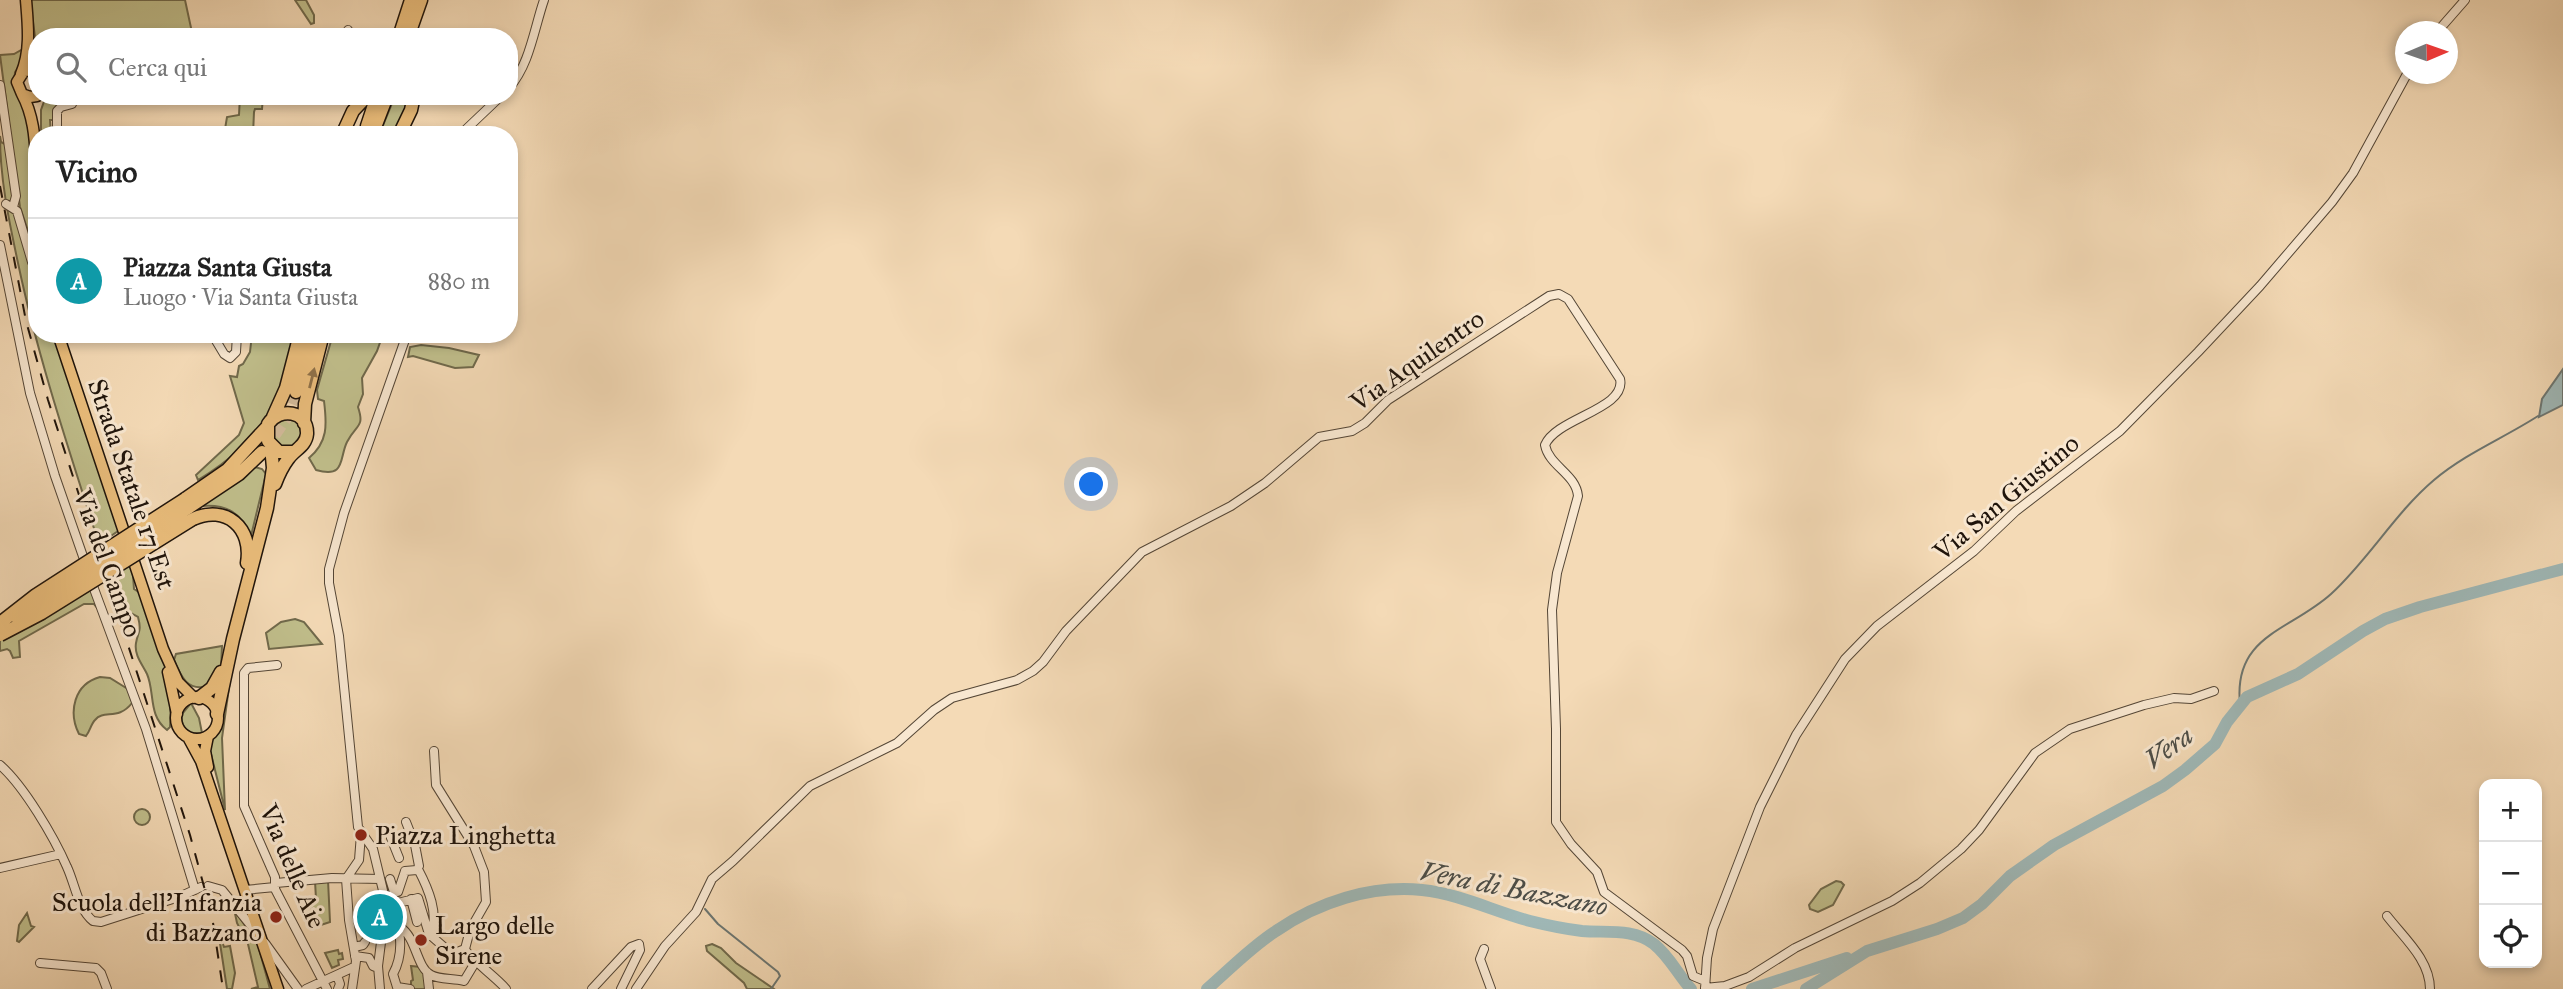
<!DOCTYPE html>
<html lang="it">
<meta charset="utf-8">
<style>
:root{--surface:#fff;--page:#f2f2f2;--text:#222;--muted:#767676;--line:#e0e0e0;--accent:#db2777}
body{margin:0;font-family:"IM FELL Great Primer",serif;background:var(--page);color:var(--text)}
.controls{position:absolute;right:21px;bottom:21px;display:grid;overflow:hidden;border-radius:14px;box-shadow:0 4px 10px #0003}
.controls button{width:63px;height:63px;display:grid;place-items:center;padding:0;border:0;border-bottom:2px solid var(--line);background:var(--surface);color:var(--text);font:35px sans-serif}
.compass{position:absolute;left:2395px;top:21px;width:63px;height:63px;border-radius:50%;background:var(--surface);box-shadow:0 4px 10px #0003;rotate:88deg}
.you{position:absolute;left:1092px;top:485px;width:24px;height:24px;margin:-18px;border:5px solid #fff;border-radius:50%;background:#1a73e8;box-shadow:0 0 0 10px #1a73e833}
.badge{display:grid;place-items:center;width:46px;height:46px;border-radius:50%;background:var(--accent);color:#fff;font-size:23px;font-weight:700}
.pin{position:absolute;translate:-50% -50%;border:4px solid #fff;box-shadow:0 2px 7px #0006}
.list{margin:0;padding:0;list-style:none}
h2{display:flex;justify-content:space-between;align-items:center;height:91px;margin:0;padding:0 28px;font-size:30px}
h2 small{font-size:23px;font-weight:400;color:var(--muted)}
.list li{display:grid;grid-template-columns:46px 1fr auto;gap:21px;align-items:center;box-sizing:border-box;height:126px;padding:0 28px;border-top:2px solid var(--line)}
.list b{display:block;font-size:26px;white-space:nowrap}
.list p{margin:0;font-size:23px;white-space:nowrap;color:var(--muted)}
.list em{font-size:23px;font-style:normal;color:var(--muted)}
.icon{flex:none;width:38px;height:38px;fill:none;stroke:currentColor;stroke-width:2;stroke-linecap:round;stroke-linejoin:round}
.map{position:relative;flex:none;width:2563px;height:989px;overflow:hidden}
.search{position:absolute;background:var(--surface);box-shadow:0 4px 10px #0003;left:28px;top:28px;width:490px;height:77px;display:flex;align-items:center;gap:18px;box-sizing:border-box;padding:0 24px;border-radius:28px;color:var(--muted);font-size:26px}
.panel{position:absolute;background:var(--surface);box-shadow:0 4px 10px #0003;left:28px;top:126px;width:490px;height:217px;border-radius:28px}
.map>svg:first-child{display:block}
.green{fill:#c0be8b;stroke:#70694b;stroke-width:2}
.water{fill:#9fb8b7;stroke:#6c7672;stroke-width:2}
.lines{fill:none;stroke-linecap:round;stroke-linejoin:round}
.stream{stroke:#6c7672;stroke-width:2}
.river{stroke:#9fb8b7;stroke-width:12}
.highway-tunnel{stroke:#d4bc9c;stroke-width:12;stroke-dasharray:12 6;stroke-linecap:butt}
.minor-casing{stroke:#544636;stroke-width:10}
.major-casing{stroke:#1f140b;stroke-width:13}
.highway-casing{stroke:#1f140b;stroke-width:15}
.minor{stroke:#f8e7d0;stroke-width:8}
.major{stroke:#eabd7b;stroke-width:10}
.highway{stroke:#eabd7b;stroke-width:12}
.rail{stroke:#1f140b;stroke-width:2;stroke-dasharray:12 12;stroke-linecap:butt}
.highway-bridge-casing{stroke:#1f140b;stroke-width:15;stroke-linecap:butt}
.highway-bridge{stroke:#eabd7b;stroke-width:12}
.oneway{fill:#8f7149}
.poi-dot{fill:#8f2418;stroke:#f8e7d0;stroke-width:2.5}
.labels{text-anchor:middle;stroke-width:6;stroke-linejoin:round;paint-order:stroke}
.street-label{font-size:26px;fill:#1f140b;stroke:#f8e7d0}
.poi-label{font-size:26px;fill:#1f140b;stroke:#f8e7d0;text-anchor:start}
.water-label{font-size:28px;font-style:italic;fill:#4c4d47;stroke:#f8e7d0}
</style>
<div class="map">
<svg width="2563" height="989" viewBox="0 0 2563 989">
<rect width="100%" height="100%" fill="#f4dab6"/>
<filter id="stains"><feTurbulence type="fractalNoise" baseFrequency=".00286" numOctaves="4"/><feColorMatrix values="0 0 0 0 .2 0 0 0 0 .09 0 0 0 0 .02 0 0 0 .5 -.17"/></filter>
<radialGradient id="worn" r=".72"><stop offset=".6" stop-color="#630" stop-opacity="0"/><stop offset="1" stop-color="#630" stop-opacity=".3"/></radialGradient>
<path class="green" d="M30,0h155l8,37h-156v14z
M295,0h11l8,15v8l-3,1z
M23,49v12l-8,11 -1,12 11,18 9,69 3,87 -17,-51 -20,-152 14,-1z
M46,96h26c-12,6 -19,7 -18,24h-4l1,15h-10v-25z
M240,96h23l-1,13h-7l-1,3 -1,23h-29l3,-18 12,-2z
M395,96h17l-16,39h-17z
M0,136l1,6 4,2 11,68 21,57v65h19l65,195 -22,15c-30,-94 -61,-186 -81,-281 -9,-42 -18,-84 -18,-127z
M252,334h46c-7,22 -12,46 -21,68 -12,30 -52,62 -79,78l-2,-5 43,-40 5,-12 -14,-47 7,1 2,-11 4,-2 7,-12z
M333,334h50l-6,17 -15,27 1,16 -5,13c7,21 -2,17 -11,35 -8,16 -1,37 -31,28l-7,-12c19,-16 18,-33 15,-57l-6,-2 -1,-9z
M421,345l28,3 30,7 -6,12 -18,1 -42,-12 -5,1 2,-10z
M272 433a15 15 0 1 1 30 0a15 15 0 1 1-30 0Z
M255,467l7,2 4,5 -15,62c-10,-23 -24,-32 -49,-30z
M132,563l2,26 9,6c16,44 30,85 27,132l-3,3c-19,-14 -12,-38 -20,-56 -5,-10 -13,-19 -11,-31 2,-12 6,-11 2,-26l-18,-10 -12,-33z
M92,584l7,26 -5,-6h-10l-65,37 1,16 -7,1 -3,-7 -3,-2 -7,2v-14z
M295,619l9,3 18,22 -53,5 -3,-16 15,-11z
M222,646l-1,22 -13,18c-20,6 -27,-9 -34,-26l2,-6z
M231,673l-9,65 3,72 -15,-60 3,-13 8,-8 1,-26z
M100,677l10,1 21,13 1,12c-14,18 -28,6 -37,17 -4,4 -5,11 -9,16l-7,-2c-11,-22 -5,-50 21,-57z
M191,703l8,15 3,15c-13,2 -22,-5 -20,-19z
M134 817a8 8 0 1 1 16 0a8 8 0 1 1-16 0Z
M328,880l2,42 -15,5 -5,-27 6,-1 -1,-18z
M1836,881l5,1 3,3 -11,20 -15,7 -8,-3 -1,-4 12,-16z
M234,909l24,36 12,44h-19l7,-2 -10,-43 -11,-21z
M27,913l4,13 3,1 -15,15 -2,-1 2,-16z
M218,930l6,17 6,-1 5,27 -3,16h-5z
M712,944l9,4 15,15 38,26h-27l-3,-6 -37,-32 -1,-5z
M338,950l1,4 3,-1 1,6 -5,1 1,5 -7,3 -7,-15z
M411,966l10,1 5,10 1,12h-13l-3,-3v-5l2,-1z"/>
<path class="water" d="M2563,369v36l-24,12 3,-18z"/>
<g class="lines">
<path class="stream" d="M2240,704c-7,-69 50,-73 91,-110 38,-35 64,-81 103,-114 32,-27 70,-42 104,-64
M705,909l13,15 60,48 2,4 -9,13"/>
<path class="river" d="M1207,989c22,-19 44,-42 69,-58 42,-29 95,-46 146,-41 38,4 71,21 108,31 16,4 35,8 52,10 25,2 51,-3 72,13 16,13 24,31 37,45
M1752,989l95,-31
M1806,989l61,-38 70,-22 26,-11 19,-14 28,-28 44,-31 109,-59 22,-16 30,-26 12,-22 20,-25 51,-23 65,-43 22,-12 35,-12 143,-38"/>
<path class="highway-tunnel" d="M264,450l21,-30 11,-28"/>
<g class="minor-casing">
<path id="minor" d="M348,30l4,7
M2437,32l28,-32
M0,85l16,111 -3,11
M509,88c21,-24 25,-59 35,-88
M57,135v-24l4,-4 11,-3 3,-8
M460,135l41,-39
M6,204l11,7 15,51 5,6
M0,245l30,148 25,83 31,89
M212,334l12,20 6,4 6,-6 1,-18
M90,578l56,151 49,161
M277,665l-29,3 -4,5v133l31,71v12l52,100
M434,751l2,34 38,61 10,26 2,30 -16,28 -5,19
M0,765c24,21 54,72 67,102 8,17 11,42 26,54l8,1 78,-25 22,-10
M391,838l8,20
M0,868l61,-14
M418,869c10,19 22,46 12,67
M405,871l12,-1 2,-4 -4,-21 -9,-23
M390,879l4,13h4l7,-21
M276,883l56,-5 48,1
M208,886l14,4 35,43
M245,890l30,-3
M411,899l6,23
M386,900l5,2c8,24 15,48 2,72
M398,903l20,-5 11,36 23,20 13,-5
M363,913l4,14 15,5
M2387,916c17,22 43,44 43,73
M400,927c17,11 16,40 31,48 9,5 23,3 33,6l12,-20
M265,943l33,46
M354,947l9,-2 2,-3
M465,949c4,9 31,28 41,40
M1484,949l-4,10 11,30
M355,956l14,2 4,8 5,2
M40,963l56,5 5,5 6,16
M427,972l2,17
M393,974l4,13 13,2
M337,975l3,9 -2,5
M1705,988l20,-2 24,-9 46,-29 97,-47 28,-18 41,-34 18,-19 56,-77 35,-24 74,-24 30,-7 17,1 23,-8
M306,989l48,-22
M352,989l4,-28 -7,-41 -3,-41 13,-19 2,-26
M380,989l-2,-23 8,-63 -13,-54 -15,-22 -19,-191 -10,-53v-14l15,-56 63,-179
M592,989l39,-42 8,-3 1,6 -19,39
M636,989l29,-43 31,-34 16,-33 21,-18 77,-75 87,-43 37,-33 18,-12 65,-18 16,-9 10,-9 23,-31 76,-79 89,-46 34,-23 54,-46 33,-6 13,-8 23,-23 161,-104 10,-2 9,5 52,80c7,30 -64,39 -75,66 4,21 31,29 33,51l-21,77 -5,37 4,119v93l15,22 26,28 7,20 78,58 5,6 6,20 12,5
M1705,989l2,-31 6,-29 47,-122 36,-72 49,-76 32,-33 97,-75 42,-40 104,-80 78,-79 62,-66 72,-84 21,-29 54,-99"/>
</g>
<g class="major-casing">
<path id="major" d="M37,70l-13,1 -7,11 5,12 8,3 7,-1
M21,74c10,-23 7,-49 5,-74
M22,94c13,24 13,50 15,77
M58,334l105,315 15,33 16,16
M168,672l9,42
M176 718a21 21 0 1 1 42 0a21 21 0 1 1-42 0Z
M188,737l13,24 77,228
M208,767l-3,-16 3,-15"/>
</g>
<g class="highway-casing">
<path id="highway" d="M399,37l12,-37
M408,37l13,-37
M367,126l10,-30
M342,135l11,-24 14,-15
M372,135l15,-39
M399,135l12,-25 3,-14
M296,392l16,-58
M273,417l13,-29 14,-54
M304,423l1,-19 18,-70
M275,484c3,-8 7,-17 13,-25 6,-9 18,-13 19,-25 1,-24 -28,-27 -39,-10v17l11,11h15
M185,499l42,-29 39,-42
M188,508l51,-34 23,-22
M193,519c33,-15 60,9 54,44
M199,698l13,-10 9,-16
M217,714l16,-75 34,-131 6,-40 -2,-22"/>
</g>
<use href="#minor" class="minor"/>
<use href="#major" class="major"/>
<use href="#highway" class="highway"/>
<path class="rail" d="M0,186l26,135 22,79 142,435 22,81 11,73"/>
<g class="highway-bridge-casing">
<path id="highway-bridge" d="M17,618l171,-110
M0,623l36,-28 149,-96
M0,635l42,-22 151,-94"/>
</g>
<use href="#highway-bridge" class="highway-bridge"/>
</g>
<defs><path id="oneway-solid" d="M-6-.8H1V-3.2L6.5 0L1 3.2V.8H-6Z" transform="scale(1.75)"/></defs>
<use class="oneway" href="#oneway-solid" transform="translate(312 378) rotate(-76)"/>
<g class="poi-dot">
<circle cx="361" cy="835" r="7"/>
<circle cx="276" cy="917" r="7"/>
<circle cx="421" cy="940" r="7"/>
</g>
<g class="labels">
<g class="street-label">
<text transform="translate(1417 360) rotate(-35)" y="9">Via Aquilentro</text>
<text transform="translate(132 484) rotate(71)" y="9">Strada Statale 17 Est</text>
<text transform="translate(2006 497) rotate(-40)" y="9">Via San Giustino</text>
<text transform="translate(108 563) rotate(70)" y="9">Via del Campo</text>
<text transform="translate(293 866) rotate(67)" y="9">Via delle Aie</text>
</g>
<g class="poi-label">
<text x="375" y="844">Piazza Linghetta</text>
<text x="262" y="911" text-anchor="end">Scuola dell'Infanzia<tspan x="262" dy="30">di Bazzano</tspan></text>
<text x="435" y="934">Largo delle<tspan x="435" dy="30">Sirene</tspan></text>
</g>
<g class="water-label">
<text transform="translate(2168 747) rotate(-36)" y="10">Vera</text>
<text transform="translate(1514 888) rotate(11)" y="10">Vera di Bazzano</text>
</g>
</g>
<rect width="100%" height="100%" filter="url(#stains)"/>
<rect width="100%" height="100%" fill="url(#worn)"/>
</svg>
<div class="controls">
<button>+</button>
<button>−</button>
<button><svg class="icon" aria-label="locate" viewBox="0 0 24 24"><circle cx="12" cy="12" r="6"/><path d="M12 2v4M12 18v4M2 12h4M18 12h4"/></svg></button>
</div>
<svg class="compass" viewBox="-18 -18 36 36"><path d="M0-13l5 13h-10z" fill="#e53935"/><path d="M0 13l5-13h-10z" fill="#767676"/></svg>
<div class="you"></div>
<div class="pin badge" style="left:380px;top:917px;background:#0f9aa8">A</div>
<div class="search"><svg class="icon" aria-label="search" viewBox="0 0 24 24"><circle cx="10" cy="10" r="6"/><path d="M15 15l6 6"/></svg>Cerca qui</div>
<section class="panel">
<h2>Vicino<small></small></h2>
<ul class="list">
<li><span class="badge" style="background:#0f9aa8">A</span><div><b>Piazza Santa Giusta</b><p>Luogo · Via Santa Giusta</p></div><em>880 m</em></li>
</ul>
</section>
</div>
